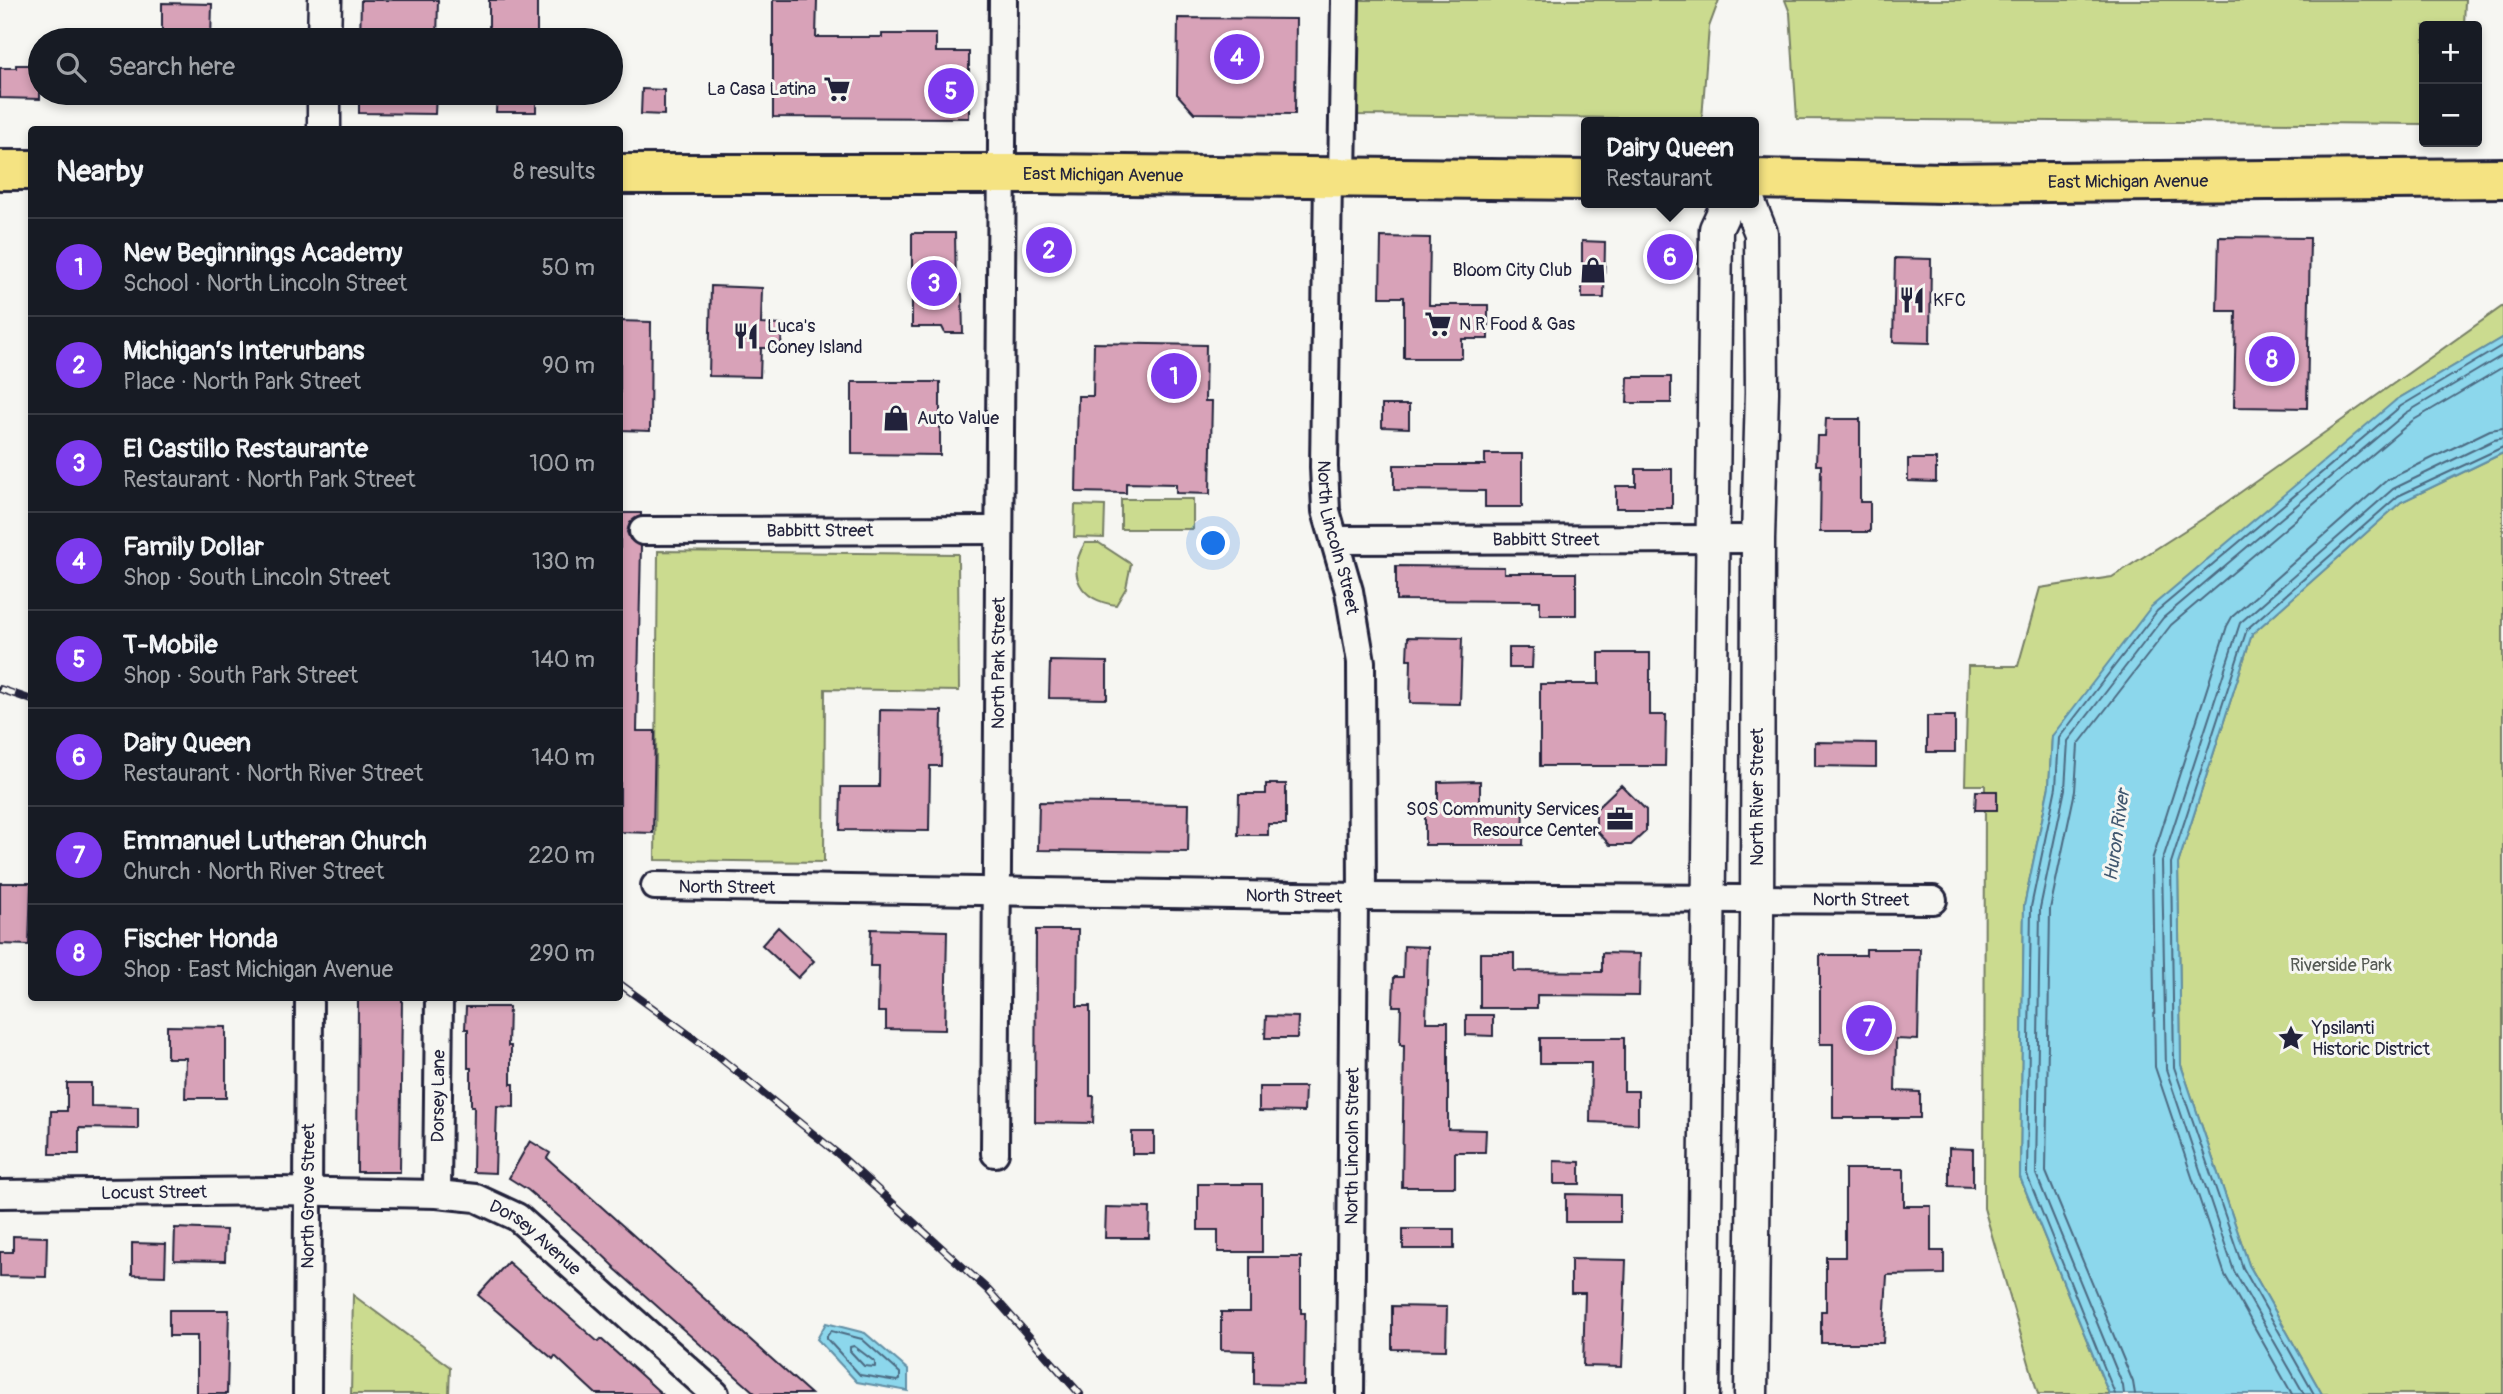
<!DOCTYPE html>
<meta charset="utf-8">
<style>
:root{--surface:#171b24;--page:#242831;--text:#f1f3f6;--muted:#9ea1a6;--line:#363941;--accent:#7c3aed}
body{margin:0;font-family:Pangolin,sans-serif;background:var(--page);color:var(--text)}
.controls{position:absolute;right:21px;top:21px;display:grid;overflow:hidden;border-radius:7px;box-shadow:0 4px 10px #0003}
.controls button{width:63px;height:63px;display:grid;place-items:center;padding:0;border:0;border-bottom:2px solid var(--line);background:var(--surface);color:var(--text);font:35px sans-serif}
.you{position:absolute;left:1214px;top:544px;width:24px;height:24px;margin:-18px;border:5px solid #fff;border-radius:50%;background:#1a73e8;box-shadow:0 0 0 10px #1a73e833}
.badge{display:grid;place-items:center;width:46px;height:46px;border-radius:50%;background:var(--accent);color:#fff;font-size:23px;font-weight:700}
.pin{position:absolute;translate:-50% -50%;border:4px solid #fff;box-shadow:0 2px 7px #0006}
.popup{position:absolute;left:1581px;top:117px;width:178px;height:91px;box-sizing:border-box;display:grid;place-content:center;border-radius:7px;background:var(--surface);filter:drop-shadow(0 2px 5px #0005);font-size:23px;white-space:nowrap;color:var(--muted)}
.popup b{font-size:26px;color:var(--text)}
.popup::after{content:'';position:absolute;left:50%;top:100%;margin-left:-14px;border:14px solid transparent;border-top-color:var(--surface)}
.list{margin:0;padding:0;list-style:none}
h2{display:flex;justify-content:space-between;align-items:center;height:91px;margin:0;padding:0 28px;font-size:30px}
h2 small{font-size:23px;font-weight:400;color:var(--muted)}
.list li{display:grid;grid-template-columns:46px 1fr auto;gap:21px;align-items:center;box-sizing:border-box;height:98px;padding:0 28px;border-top:2px solid var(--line)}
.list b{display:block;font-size:26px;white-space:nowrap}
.list p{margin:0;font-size:23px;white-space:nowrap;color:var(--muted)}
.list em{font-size:23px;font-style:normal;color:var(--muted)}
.icon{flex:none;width:38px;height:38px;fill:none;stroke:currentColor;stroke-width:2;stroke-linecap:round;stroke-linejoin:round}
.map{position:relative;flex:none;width:2503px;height:1394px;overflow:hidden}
.search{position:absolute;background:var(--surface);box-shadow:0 4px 10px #0003;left:28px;top:28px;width:595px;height:77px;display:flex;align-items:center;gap:18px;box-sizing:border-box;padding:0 24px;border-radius:38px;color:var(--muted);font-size:26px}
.panel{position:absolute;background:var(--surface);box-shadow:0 4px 10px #0003;left:28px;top:126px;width:595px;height:875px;border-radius:7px}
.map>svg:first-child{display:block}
.green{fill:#cbdb8f;stroke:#767e65;stroke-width:2}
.water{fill:#8cd7ec;stroke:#628fa5;stroke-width:2}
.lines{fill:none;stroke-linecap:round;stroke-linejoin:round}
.shore{stroke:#4c6a82;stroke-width:2}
.building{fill:#d8a2b8;stroke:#22223b;stroke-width:2}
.minor-casing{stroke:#22223b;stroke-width:32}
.tertiary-casing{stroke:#22223b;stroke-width:37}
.primary-casing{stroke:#22223b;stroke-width:44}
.minor{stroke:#f6f6f2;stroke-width:26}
.tertiary{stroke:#f6f6f2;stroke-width:32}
.primary{stroke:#f5e382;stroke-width:38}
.rail-casing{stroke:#22223b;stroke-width:8}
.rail{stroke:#f6f6f2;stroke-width:5;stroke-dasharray:16;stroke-linecap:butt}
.labels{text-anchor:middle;stroke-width:6;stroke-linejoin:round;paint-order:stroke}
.poi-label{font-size:18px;fill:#22223b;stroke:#f6f6f2;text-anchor:start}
.street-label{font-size:18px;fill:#22223b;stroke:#f6f6f2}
.park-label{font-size:18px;fill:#555a54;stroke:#f6f6f2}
.water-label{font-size:19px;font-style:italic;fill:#425870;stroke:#f6f6f2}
</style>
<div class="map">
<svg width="2503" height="1394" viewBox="0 0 2503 1394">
<rect width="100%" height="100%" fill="#f6f6f2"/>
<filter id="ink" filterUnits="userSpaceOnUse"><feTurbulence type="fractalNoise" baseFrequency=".0143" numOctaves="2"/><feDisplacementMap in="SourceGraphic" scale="14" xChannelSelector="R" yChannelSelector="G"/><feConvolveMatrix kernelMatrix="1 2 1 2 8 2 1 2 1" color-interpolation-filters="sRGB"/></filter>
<g filter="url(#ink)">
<path class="green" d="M1356,0h363l-10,27 -7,92 -348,-4z
M1785,0h680l-1,26h-40v98l-627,-5 -7,-106z
M2503,306v31l-107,63 -344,336 -3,50 -25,120 -4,271 89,217h-71l-54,-186 1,-423h-20l3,-119h50l22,-78 72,-11 95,-61z
M2503,453v941h-181l-73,-129 -68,-200 -3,-201 74,-230 149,-132z
M1121,499h72v30h-72z
M1075,505l30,1 -1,32 -30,-1z
M1085,543h14l32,21 -5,24 -10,17c-36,-5 -50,-30 -31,-62z
M658,551l300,3 1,137 -134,-2 -1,173 -169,-2z
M353,1295l97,72 -1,27h-98z"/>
<path class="water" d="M2503,337v116l-102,49 -149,132 -74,230 3,201 68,200 73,129h-213l-89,-217 4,-271 25,-120 3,-50 99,-129 245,-207z
M826,1323l39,10 43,37v21l-51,-9 -40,-43z"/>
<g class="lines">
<path class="shore" d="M831,1331l31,8 38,34v7l-3,1 -37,-6 -33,-36v-3z
M854,1346l21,16v5l-11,-1 -14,-15v-4z
M2115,1394l-88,-219 4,-268 25,-120 3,-49 98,-127 244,-205 102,-61
M2124,1394l-1,-8 -87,-212 4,-266 25,-119 3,-48 95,-123 243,-205 97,-58
M2135,1394l-2,-12 -87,-210 4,-263 25,-118 3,-46 93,-120 241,-204 91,-54
M2292,1394l-67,-119 -70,-208 -3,-207 75,-234 5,-9 155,-137 103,-50 13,-2
M2304,1394l-70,-123 -68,-202 -4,-207 78,-239 153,-134 101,-49 9,-2
M2314,1394l-71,-126 -69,-201 -3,-204 76,-234 151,-133 105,-49"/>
</g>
<path class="building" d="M361,0h77l-1,40h-77z
M489,0h48v40h-48z
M773,0h44l-1,37h66v-3h54v18h33v66l-196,-1z
M162,3l50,1 -1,36h-49z
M1178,18l118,1 -1,95 -101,-1 -17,-19z
M16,65h24v34l-40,-1v-30h16z
M642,89l22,1v25l-23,-1z
M359,93h77l-1,21 -76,-1z
M497,93h39v19h-40z
M912,233h43l1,58 6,3 1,39h-18l-3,-6h-30z
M1381,237l49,1 -1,67h59v34h-26v19h-58v-61h-24z
M1660,237l22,1 -1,38 -22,-1z
M2219,237l91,1 -3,170 -73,-1 2,-96h-19z
M1582,241l23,1 -1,56h-22z
M1895,258l36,1 -1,84 -37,-1z
M711,286l51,2 -1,36 21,1 -1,23h-20l-1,29 -51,-1z
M620,321l31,1 -1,109 -30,-1z
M1094,343l112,2 -1,56h7l-2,93 -34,-1v-9l-50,-1v10l-50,-1 2,-96h15z
M1628,377h43v26h-44z
M852,382h88v73l-88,-1z
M1382,405h27v23l-27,-1z
M1826,419h34v83h10v30h-50l1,-67h-5l1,-29h8z
M1485,454h37v53h-37v-16l-91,-1v-25h91z
M1908,459h28v23l-28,-1z
M1636,469h36v39h-56v-22h20z
M620,513h21v3l-11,7 -3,9 3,7 11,7 -4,185h18l-2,102 -33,-1z
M1396,566l108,1v6h72v42h-36v-14l-144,-1z
M1408,637l54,1 -2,66 -50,-1 1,-44h-4z
M1509,648h24l-1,20h-23z
M1599,653h51v62h16l-1,51h-125v-82h59z
M1050,661l57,1v37l-58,-1z
M880,710l62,1 -1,55h-11l-1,65 -89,-1 1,-43h38z
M1927,716h28v36h-28z
M1815,742l61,1v24l-61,-1z
M1480,781v22h44l-1,42h-98v-39h13v-24z
M1266,784h20v40h-18v11h-30l1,-41h27z
M1621,785l25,25v21l-15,14h-21l-14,-15v-21z
M1976,791h21v19h-22z
M1039,802l150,2 -1,48 -150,-2z
M0,883h31l-2,62 -29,-1z
M778,927l36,34 -16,17 -36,-33z
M871,929l76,2 -2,99 -59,-1v-17h-8l1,-46h-9z
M1036,930h42l-1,76h13v90h4l-1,27 -58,-1z
M1404,946l24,1 -2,75h22v107l38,1 -1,22h-30v35h-53l2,-142h-4l1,-39h-8l1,-29h9z
M1866,949h54l-2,91 -22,-1 -1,52 25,1v26h-87v-74h-13v-89h46z
M1480,953h34v18l88,1v-19l38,1 -1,42 -102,-1v13h-57z
M358,998h44l-2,174h-43z
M466,1007h43l-1,39h3v38h3v23l-17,-1 -2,67 -22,-1 1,-66h-3v-38h-3v-39h-3z
M1466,1015h27v21l-27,-1z
M1266,1016l32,1 -1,21h-32z
M167,1026l59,1v71h-41l1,-40h-19z
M1540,1038h84v53h14v33l-48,-2 1,-59h-51z
M67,1083h24v23l47,1v22l-59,-1v26h-29l1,-43h16z
M1259,1087h46l-1,25 -45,-1z
M1132,1132h22v22h-22z
M530,1141l20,12 -3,5 264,236h-55l-142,-126 1,-1 -24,-23 -63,-54 -19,-12z
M1949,1148l24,1v38l-24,-1z
M1554,1161l26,1v22h-26z
M1845,1169h59v37h27v45h13v23l-57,1 -4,68h-62v-32h5v-54h19z
M1198,1184h64v68h-44v-22h-20z
M1566,1194l54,1v27h-54z
M1106,1207l44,1 -1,30h-44z
M175,1228l51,2 -1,31 -51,-1z
M1403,1229h51v20h-51z
M13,1236l34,1 -1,40 -46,-1v-24h13z
M132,1243l34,1 -1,32 -33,-1z
M1250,1257h51v56h4l-1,72 -50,-1v-33l-33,-1v-38h29z
M1571,1259l55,1 -4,107 -39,-1 2,-73h-14z
M508,1262l90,80 3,-3 61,55h-66l-41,-38 -2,3 -61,-52 -14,-12z
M1392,1306l55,1 -1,43 -54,-1z
M169,1310h60l-2,84h-30v-58h-28z"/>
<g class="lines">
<g class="minor-casing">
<g id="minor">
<path id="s1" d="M1328,177l-4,290 2,44 23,80 12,71 1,235"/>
<path d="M1342,178l3,-178"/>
<path id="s2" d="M643,531l355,-1"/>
<path id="s3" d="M1334,540l424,-1"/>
<path id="s4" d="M655,886l707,11 571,3"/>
<path id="s5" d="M995,1153l8,-1153"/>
<path id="s6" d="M0,1194l277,-3 160,3 39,4 41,19 198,177"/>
<path id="s7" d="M437,1194l2,-196"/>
<path id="s8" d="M307,1394l2,-396"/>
<path id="s9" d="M1350,1394l4,-497"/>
</g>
</g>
<g class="tertiary-casing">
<path id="tertiary" d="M324,40l1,-40
M324,130v-37
M1749,203l12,30 1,159 -4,147 -1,385 -6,470
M1703,1394c5,-388 6,-776 13,-1165l12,-26"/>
</g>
<g class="primary-casing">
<g id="primary">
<path d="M0,170h32"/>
<path id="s10" d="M620,174h419l547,6"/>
<path id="s11" d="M1754,179l190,4 559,-5"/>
</g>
</g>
<use href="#minor" class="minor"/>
<use href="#tertiary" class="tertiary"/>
<use href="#primary" class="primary"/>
<g class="rail-casing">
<path id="rail" d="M0,689l32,11
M620,984l94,69 129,105 145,132 92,104"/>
</g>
<use href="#rail" class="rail"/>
</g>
</g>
<defs>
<g id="supermarket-bare" transform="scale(2.1)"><path d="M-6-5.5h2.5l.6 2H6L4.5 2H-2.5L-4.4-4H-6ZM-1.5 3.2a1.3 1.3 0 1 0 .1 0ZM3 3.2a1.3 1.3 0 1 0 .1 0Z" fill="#22223b" stroke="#f6f6f2" stroke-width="2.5" paint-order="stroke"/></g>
<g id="shop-bare" transform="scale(2.1)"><path d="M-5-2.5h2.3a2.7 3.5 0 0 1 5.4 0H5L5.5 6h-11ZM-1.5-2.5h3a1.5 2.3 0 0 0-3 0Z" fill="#22223b" stroke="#f6f6f2" stroke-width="2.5" paint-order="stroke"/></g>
<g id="restaurant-bare" transform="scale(2.1)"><path d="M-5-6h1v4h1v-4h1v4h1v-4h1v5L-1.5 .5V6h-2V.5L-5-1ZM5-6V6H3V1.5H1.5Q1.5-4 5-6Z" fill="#22223b" stroke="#f6f6f2" stroke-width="2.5" paint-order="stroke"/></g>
<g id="office-bare" transform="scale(2.1)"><path d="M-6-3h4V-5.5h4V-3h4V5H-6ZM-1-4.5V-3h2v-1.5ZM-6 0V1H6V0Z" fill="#22223b" stroke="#f6f6f2" stroke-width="2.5" paint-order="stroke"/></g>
<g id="sight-bare" transform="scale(2.1)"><path d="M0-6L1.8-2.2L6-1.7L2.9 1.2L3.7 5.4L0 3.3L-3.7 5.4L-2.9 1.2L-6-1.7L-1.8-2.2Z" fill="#22223b" stroke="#f6f6f2" stroke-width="2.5" paint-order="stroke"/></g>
</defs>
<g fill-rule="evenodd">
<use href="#supermarket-bare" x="837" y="89"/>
<use href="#shop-bare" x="1593" y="270"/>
<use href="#restaurant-bare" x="1912" y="300"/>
<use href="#supermarket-bare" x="1438" y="324"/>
<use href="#restaurant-bare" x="746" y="336"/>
<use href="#shop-bare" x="896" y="418"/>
<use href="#office-bare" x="1620" y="819"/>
<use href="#sight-bare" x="2291" y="1038"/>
</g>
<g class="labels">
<g class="poi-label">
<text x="816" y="95" text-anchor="end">La Casa Latina</text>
<text x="1572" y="276" text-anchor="end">Bloom City Club</text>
<text x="1933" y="306">KFC</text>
<text x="1459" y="330">N R Food &amp; Gas</text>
<text x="767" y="332">Luca's<tspan x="767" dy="21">Coney Island</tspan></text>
<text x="917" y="424">Auto Value</text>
<text x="1599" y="815" text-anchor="end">SOS Community Services<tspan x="1599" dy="21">Resource Center</tspan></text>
<text x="2312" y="1034">Ypsilanti<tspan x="2312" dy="21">Historic District</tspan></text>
</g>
<g class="street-label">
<text dy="6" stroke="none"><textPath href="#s10" startOffset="483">East Michigan Avenue</textPath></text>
<text dy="6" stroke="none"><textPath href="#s11" startOffset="374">East Michigan Avenue</textPath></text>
<text dy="6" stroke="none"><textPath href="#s2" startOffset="177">Babbitt Street</textPath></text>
<text dy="6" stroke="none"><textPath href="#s1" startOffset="362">North Lincoln Street</textPath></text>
<text dy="6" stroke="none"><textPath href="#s3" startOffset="212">Babbitt Street</textPath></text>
<text dy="6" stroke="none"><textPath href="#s5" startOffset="490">North Park Street</textPath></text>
<text transform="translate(1757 797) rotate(-90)" y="6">North River Street</text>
<text dy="6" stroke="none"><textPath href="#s4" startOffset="72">North Street</textPath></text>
<text dy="6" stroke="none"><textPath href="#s4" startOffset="639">North Street</textPath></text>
<text dy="6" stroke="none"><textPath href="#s4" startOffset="1206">North Street</textPath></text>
<text dy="6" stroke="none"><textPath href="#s7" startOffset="98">Dorsey Lane</textPath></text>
<text dy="6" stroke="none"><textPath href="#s9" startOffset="248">North Lincoln Street</textPath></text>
<text dy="6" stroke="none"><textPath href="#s6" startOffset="154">Locust Street</textPath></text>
<text dy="6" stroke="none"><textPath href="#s8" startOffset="198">North Grove Street</textPath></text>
<text dy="6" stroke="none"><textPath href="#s6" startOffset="548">Dorsey Avenue</textPath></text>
</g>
<g class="park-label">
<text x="2341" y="971">Riverside Park</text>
</g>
<g class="water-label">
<text transform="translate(2116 835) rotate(-82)" y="7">Huron River</text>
</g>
</g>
</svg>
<div class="controls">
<button>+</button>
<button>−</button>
</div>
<div class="you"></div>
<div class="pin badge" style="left:1174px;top:376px">1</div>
<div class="pin badge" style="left:1049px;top:250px">2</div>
<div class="pin badge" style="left:934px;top:283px">3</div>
<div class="pin badge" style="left:1237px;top:57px">4</div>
<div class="pin badge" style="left:951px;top:91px">5</div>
<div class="pin badge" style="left:1670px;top:257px">6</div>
<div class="popup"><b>Dairy Queen</b>Restaurant</div>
<div class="pin badge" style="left:1869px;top:1028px">7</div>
<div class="pin badge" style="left:2272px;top:359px">8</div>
<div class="search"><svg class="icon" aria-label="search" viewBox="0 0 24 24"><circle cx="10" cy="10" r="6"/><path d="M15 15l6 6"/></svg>Search here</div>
<section class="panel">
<h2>Nearby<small>8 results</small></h2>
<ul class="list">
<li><span class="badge">1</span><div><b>New Beginnings Academy</b><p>School · North Lincoln Street</p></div><em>50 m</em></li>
<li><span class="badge">2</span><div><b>Michigan’s Interurbans</b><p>Place · North Park Street</p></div><em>90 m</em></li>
<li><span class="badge">3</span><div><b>El Castillo Restaurante</b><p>Restaurant · North Park Street</p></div><em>100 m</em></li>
<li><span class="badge">4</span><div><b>Family Dollar</b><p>Shop · South Lincoln Street</p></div><em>130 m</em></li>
<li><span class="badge">5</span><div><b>T-Mobile</b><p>Shop · South Park Street</p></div><em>140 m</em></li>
<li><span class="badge">6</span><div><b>Dairy Queen</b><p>Restaurant · North River Street</p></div><em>140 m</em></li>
<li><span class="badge">7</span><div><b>Emmanuel Lutheran Church</b><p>Church · North River Street</p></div><em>220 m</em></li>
<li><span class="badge">8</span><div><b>Fischer Honda</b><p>Shop · East Michigan Avenue</p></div><em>290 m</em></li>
</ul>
</section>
</div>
